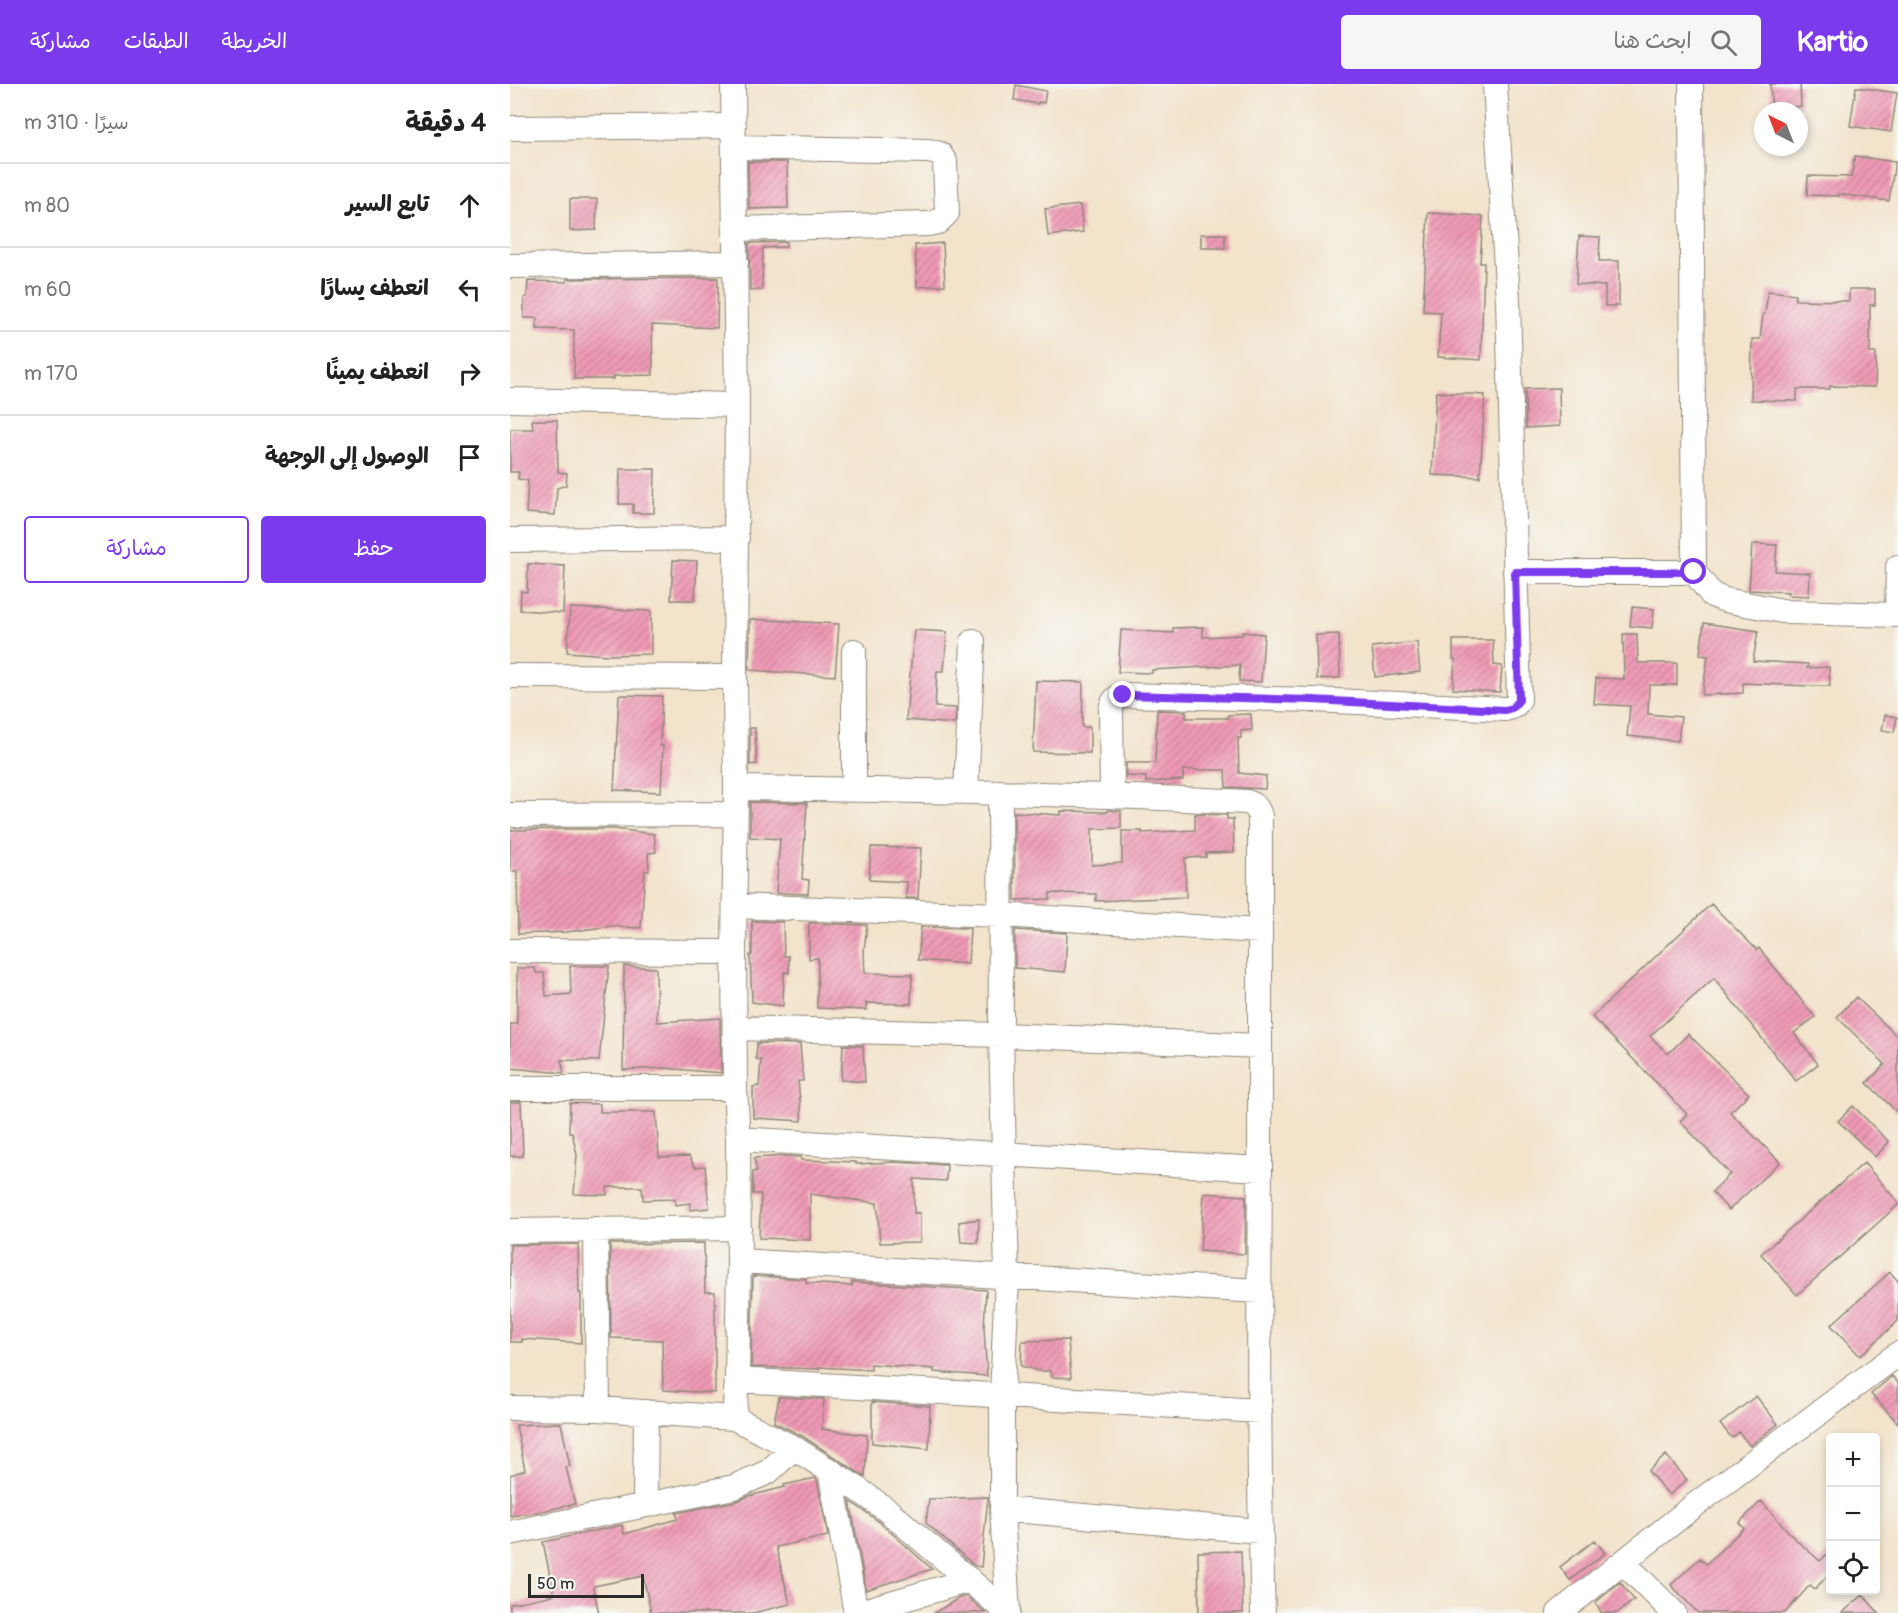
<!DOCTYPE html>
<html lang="ar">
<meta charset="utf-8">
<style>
:root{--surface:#fff;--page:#f6f6f6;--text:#222;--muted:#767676;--line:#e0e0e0;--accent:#7c3aed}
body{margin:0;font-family:Pangolin,"Playpen Sans Arabic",sans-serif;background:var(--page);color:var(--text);direction:rtl}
.controls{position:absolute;right:18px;bottom:18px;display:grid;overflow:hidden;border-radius:6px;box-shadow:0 3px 9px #0003}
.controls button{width:54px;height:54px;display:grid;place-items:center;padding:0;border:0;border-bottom:2px solid var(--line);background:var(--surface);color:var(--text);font:30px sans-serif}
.compass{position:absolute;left:1244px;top:18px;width:54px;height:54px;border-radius:50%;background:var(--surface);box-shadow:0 3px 9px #0003;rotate:318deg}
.scale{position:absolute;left:18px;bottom:15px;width:116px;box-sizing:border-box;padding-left:6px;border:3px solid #2b2b2b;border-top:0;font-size:16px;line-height:21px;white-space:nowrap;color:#2b2b2b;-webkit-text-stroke:4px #f6f6f2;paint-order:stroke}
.stop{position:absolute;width:18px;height:18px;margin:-14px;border:4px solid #7c3aed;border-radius:50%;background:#fff}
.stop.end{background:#7c3aed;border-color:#fff;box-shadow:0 2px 6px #0008}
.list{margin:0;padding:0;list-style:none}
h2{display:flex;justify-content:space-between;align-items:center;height:78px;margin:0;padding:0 24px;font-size:26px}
h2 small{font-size:20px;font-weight:400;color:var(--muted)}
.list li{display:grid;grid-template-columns:39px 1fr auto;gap:18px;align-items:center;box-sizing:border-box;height:84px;padding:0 24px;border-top:2px solid var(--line)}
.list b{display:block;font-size:22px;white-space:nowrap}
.list em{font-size:20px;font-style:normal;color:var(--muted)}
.actions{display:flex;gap:12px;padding:18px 24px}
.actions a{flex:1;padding:14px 0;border:2px solid var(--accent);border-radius:6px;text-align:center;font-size:21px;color:var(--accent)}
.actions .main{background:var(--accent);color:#fff}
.icon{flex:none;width:33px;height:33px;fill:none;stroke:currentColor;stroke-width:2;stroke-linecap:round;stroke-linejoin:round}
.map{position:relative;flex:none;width:1388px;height:1529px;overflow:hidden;direction:ltr}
header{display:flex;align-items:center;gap:36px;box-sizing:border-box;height:84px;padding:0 30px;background:var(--accent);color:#fff}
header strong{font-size:28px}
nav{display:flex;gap:33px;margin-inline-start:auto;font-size:21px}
.search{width:420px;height:54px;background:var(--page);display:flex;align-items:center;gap:15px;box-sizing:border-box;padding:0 21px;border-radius:6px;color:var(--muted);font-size:22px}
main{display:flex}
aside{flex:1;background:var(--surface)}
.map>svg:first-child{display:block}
.building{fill:url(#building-hatch)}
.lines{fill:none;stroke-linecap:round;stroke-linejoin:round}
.minor-casing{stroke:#8e877a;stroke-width:26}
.minor{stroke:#fff;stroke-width:24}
.route{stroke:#7c3aed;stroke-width:8}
</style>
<header>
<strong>Kartio</strong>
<div class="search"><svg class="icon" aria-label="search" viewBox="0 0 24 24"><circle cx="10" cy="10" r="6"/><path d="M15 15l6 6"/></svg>ابحث هنا</div>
<nav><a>الخريطة</a><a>الطبقات</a><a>مشاركة</a></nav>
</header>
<main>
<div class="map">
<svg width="1388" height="1529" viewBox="0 0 1388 1529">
<defs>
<pattern id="building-hatch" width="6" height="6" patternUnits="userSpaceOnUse" patternTransform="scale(1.5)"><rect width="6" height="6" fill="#f09ab6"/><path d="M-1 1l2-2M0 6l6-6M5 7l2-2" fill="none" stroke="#c37e94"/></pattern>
</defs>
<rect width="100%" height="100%" fill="#f6f6f2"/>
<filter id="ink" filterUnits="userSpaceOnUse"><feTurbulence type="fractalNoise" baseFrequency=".0167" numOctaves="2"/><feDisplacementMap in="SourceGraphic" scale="12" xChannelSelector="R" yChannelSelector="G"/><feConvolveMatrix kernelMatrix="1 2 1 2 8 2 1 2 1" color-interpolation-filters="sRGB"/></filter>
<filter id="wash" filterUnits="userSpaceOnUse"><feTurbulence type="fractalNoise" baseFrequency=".008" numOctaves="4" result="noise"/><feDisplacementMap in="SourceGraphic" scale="24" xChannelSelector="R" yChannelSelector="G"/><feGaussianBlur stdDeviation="1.35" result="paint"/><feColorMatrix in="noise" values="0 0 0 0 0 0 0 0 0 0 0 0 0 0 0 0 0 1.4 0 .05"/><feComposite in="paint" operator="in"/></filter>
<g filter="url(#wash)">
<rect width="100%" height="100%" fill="#f2e3ca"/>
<g id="blocks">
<path class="building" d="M1260,0h30l1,22 -29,3z
M506,1l30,6 -2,12 -6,-1v2l-24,-4z
M1346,3l41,6 -6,39 -41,-6z
M1345,72l40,6 -6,39 -50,-7v2l-32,-1 1,-19 43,1z
M238,78h39l1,46 -39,1z
M60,115h27l-1,31 -26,1z
M570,121l3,27 -35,4 -3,-27z
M918,129l55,3 -3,47h4l-3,97 -43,-3 3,-45 -18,-1z
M691,150h24v14h-24z
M1069,152l21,1 -1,24h20v45h-14v-20l-29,-2z
M276,158v5l-23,1 -1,42h-12l-1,-47z
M433,159l2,42 -28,2 -2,-42z
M208,194l-1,50 -65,-3 1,50 -39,1v3h-40v-49l-37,-1v-11h-13v-20l3,-1 1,-16 39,1v-3z
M1339,205h26v16h-5v48h6l-1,34 -45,-1v3h-33v12l-46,-1 1,-61h8l3,-25h2l3,-23 27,3v6l54,1z
M1049,304l1,38 -34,2 -1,-39z
M926,308l49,3 -5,82 -48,-2z
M22,336h25l1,52 9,1 -1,12 -9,3 -2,27 -29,-2 2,-33 -10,-1 1,-7h-9v-43h23z
M110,385h35l-1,44h-21v-9h-14z
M1242,460l25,1 -2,26 35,2 -1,23 -21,-1 1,-3 -40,-2z
M163,476l24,1 -2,39h-24z
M18,480l37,2 -2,47 -43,-3 1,-19 6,1z
M1122,523l22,2 -2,19 -22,-2z
M60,524l81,3v43l-44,1 -40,-3z
M240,535l89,5 -4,52 -86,-6z
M1194,539l54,8 -5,30 55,3 -1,4 22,-1 1,19h-20l-67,-3v10l-41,2 6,-39 -8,-1z
M693,543v10l39,-2v-3l22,2 -3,48 -22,-1 1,-16 -88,5v3l-34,-1 3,-42 52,3v-5z
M404,546l33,2 -3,39h-7l-2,36 21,1 -1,16 -49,-4z
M829,550l1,44 -23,1 -1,-44z
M1113,550h14l1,29h39v22h-28l-1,29 33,3 -3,24 -51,-5 3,-30 -36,-2 2,-26 28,1z
M943,556h40l1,25 8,1 -2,26 -47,-3 2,-30h-2z
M907,558l3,30 -45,5 -3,-30z
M526,597l47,1 -1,45h8v26l-57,-1z
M109,611l43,1 -2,50h3l-2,46 -47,-2z
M647,626l29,1v7h42v-3l23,-1 1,16 -11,1v7h-3l1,35 27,3 -1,13 -39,-2 -1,-17h-42v10l-37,2v-5l-20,-1v-13h29z
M1375,631l12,2 -3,15 -12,-2z
M240,644h5l2,36 -7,1z
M240,718l57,1 -5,76 7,1 -1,14 -32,-1 4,-54 -30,-2z
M598,726l13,1v17l-29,1v36l30,-2v-32h20v2l53,-3v-16l32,1v4h6l1,33 -28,1v4l-21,1 1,39 -90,4v-7l-46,-1v6l-35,1 -1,-88 47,3v-4l47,1z
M57,745h48l39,5 2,18 -8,1 1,18h-4l-4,57 -22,-1v-2l-52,7 -49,2 -1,-63h-7v-41z
M361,763l50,1 -3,50h-12l1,-16 -38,-2z
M1201,820l46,46 2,-2 56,69 -21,16 24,31 -22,17 -82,-103 -64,58 18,18 20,-20 61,60 -19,18 50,50 -51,48 -17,-18 18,-18 -50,-53 7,-7 -95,-97z
M242,837l31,1 1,34h5v17l-5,-1 -1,34 -31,-4 -2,-47h2z
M299,839l58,2 -3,25 1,23 47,1 -1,30 -45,-1v7l-49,-2 1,-50 -9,1z
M411,843l49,1 -2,36 -50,-4z
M505,846l52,3 -2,39 -50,-4z
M60,882h39l-10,95 -38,-1 3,13 -54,-5v-44h7v-56h18l1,5h8l2,23 25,-2z
M114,882l32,2 1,54 63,-4 1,55 -58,-5 -40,2z
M1346,913l42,40v76l-31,-30 18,-19 -48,-47z
M247,959l43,1 3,37h-5l4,40 -49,-3v-31l6,-1 2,-26 -5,-1z
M333,961l20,1 2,36 -24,-2z
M0,1018h11l2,54h-13z
M60,1019l30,1v8h56l3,45 30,-1 6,11 10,-1 4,42 -19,2v-7l-15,2v-6l-32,1 -1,-13h-35v8l-33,-1 3,-39 -5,-23h-3z
M1343,1022l36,36 -14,15 -37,-36z
M273,1072l18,1v3l55,2v2l39,-2 52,3 -1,16 -32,-2v34h6v29l-40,1 -3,-40 -67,-9v46l-51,-2 2,-44h-8v-22l4,-1 -3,-13z
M1354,1079l34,39v3l-101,90 -36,-41z
M694,1109l42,3 -1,58 -45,-3z
M469,1135l-1,24 -17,-1 -2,-20z
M194,1159l1,49h10v101l-52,-3 -1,-50 -51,-2 -1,-94z
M68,1160l1,49h2v50l-59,-4v3h-12v-97z
M1380,1188l8,9v40l-38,35 -29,-31z
M243,1192l53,3v4l46,3v-4l134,8 -2,39 3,47 -53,-4v-3l-63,-5v6l-52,-3v2l-68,-2z
M558,1256l3,38 -19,-1 -1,-6h-12l-18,-5 1,-25z
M1382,1292l6,7v40l-27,-29z
M1246,1312l22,28 -28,22 -11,-14 -7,6 -12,-14z
M269,1313l45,2 -2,30 45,6 -2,42 -63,-41 -28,-14z
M362,1318l58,4 -1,43 -57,-6z
M51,1339l9,43 -4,1 9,37 -42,9 -23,3v-41l15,-5 -9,-45z
M1156,1371l21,25 -18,15 -21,-24z
M305,1394l2,2 11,56 -52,11 14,57 -37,9h-102l-8,-37 -49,10 -1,2 6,25h-89v-9l44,-9 -11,-53 79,-17 2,9 54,-15 -2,-6 61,-12 12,-5 36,-9 -1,-2z
M478,1413l-7,70 -6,-1 -49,-43 3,-24z
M340,1417l28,20 54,48 -66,21z
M1251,1417l34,38 25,22 10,-10v22l-15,16 -5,-4 -25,28h-87l-27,-28 29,-27 6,6 38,-36 -5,-5z
M1085,1456l10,13 -35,27 -10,-13z
M731,1467l2,62h-44l-1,-61z
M1110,1498l14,18 -17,13h-15l-7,-10z
M1353,1511l16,18h-37z
M456,1512l20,17h-52l25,-15z"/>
</g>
</g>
<g filter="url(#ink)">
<use href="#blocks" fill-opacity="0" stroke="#8e877a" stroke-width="1.5"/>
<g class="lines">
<g class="minor-casing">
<path id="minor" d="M1181,0l3,488
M0,44l224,-2
M224,63l195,4 11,3 5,8 2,51 -9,9 -10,2 -193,5
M0,182l226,-3
M0,316l227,5
M0,456l227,-2
M1005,488h179l18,23 13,5 63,12 110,3
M1387,531l1,-48
M344,567v139
M0,592l225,1
M226,704c171,2 341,5 511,14 8,3 11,6 13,14 -1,115 0,230 0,344 -1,151 -2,302 3,453
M456,707l7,-150
M490,708l1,243 6,241 -5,121v112l6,104
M602,711l-1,-86c2,-8 4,-11 12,-14l190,5 192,9c7,-1 11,-3 14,-9l-11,-399 -13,-217
M0,731l225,-1
M225,822l266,9 258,16
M0,867l224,1
M225,944l266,7 259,11
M0,1004h225
M228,1055l522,30
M86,1145l2,180
M0,1147l229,-3
M229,1177l520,30
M227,1296l523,31
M0,1324l88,1 136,9 3,-38 2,-119 -1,-122 -3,-51 -1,-136 2,-164 -1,-111 2,-272 -4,-321
M224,1334l60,30 58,37 35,25 121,103
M320,1386l26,143
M135,1421l1,-93
M492,1425l258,22
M0,1449l224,-46 34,-15 26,-24
M1113,1478l51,51
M346,1529l114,-33
M1049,1529l136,-108 203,-151"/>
</g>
<use href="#minor" class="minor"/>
</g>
</g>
<g class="lines" filter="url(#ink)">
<path class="route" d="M613,611l190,5 192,10 7,-2 7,-8 -4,-128h179"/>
</g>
</svg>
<div class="controls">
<button>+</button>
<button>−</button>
<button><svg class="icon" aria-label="locate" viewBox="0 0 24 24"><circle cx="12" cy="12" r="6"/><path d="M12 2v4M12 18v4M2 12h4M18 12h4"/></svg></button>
</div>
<svg class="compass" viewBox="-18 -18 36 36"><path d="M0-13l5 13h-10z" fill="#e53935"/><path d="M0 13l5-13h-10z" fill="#767676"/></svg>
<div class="scale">50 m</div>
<div class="stop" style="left:1184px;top:488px"></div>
<div class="stop end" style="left:613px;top:611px"></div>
</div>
<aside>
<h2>4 دقيقة<small>سيرًا · 310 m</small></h2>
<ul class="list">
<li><svg class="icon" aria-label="ahead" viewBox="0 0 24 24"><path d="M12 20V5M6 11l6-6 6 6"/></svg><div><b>تابع السير</b></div><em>80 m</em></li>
<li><svg class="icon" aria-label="left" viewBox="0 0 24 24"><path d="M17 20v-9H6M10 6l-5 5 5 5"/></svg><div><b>انعطف يسارًا</b></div><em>60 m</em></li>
<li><svg class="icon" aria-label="right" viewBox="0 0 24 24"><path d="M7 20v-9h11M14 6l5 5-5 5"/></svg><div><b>انعطف يمينًا</b></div><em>170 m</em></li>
<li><svg class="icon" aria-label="arrive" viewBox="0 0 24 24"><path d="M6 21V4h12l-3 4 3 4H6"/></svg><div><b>الوصول إلى الوجهة</b></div></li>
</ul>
<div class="actions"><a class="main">حفظ</a><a>مشاركة</a></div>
</aside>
</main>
